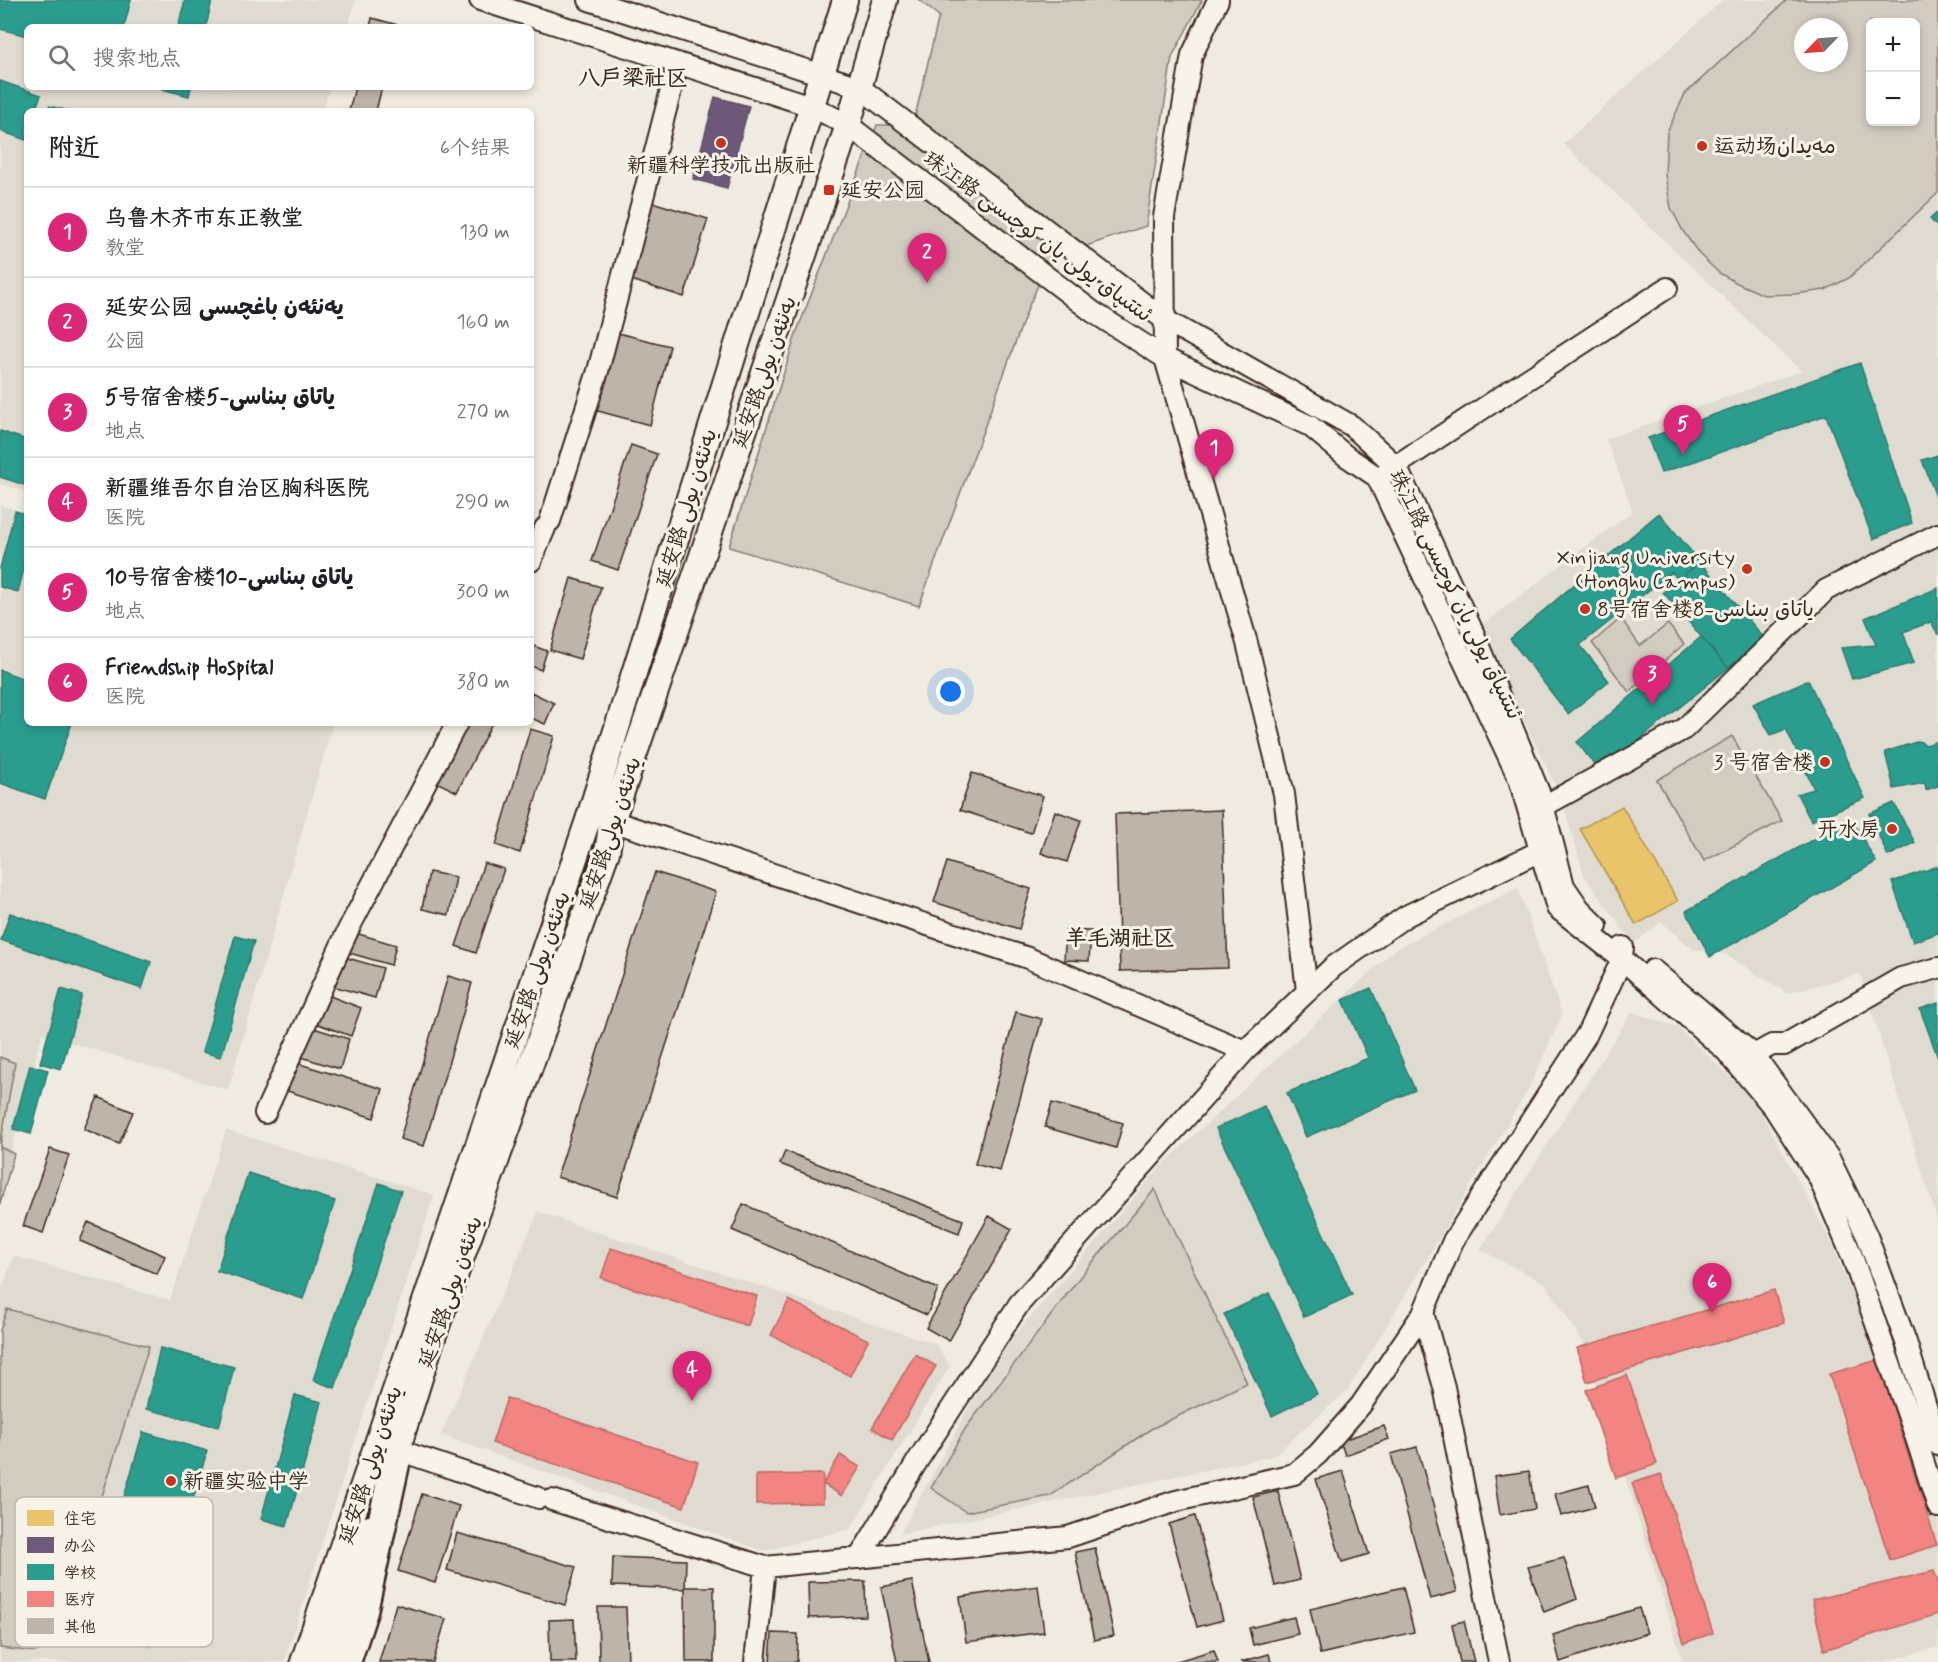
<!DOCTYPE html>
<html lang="zh">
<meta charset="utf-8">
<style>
:root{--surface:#fff;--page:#f6f6f6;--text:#202124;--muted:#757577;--line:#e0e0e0;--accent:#db2777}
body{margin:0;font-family:Mynerve,"Playpen Sans Arabic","LXGW WenKai TC",sans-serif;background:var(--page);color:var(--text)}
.controls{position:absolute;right:18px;top:18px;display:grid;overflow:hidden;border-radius:9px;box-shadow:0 3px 9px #0003}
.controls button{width:54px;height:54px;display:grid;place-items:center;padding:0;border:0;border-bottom:2px solid var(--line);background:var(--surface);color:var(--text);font:30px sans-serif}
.compass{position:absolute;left:1794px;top:18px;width:54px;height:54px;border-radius:50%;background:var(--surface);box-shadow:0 3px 9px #0003;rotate:245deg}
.you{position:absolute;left:951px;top:692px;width:21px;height:21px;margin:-15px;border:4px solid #fff;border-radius:50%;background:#1a73e8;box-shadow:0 0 0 9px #1a73e833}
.badge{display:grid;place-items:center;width:39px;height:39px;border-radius:50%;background:var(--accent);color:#fff;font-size:20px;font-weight:700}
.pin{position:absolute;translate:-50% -50px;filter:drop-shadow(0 2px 3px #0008)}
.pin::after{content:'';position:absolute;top:32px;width:21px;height:18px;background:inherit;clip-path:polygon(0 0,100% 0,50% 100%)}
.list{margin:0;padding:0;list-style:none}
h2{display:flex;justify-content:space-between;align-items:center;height:78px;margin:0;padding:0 24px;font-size:26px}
h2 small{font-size:20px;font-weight:400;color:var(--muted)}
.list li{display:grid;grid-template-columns:39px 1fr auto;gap:18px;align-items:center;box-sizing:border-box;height:90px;padding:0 24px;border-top:2px solid var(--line)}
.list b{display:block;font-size:22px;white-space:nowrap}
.list p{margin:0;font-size:20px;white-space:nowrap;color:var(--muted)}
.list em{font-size:20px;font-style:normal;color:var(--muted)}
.icon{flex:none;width:33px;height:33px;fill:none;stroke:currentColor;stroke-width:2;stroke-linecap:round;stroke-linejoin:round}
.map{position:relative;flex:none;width:1938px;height:1662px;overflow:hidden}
.search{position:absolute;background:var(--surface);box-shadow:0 3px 9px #0003;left:24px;top:24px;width:510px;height:66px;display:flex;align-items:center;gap:15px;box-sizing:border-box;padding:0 21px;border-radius:9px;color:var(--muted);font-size:22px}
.panel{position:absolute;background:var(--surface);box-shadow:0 3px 9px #0003;left:24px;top:108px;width:510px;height:618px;border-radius:9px}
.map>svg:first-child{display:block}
.built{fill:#e0dbd0;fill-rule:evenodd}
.green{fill:#d1cbc0;stroke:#867a6f;stroke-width:1.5;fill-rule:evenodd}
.homes{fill:#e9c46a;stroke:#b59653;stroke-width:1.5}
.offices{fill:#6d597a;stroke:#5e4b5e;stroke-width:1.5}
.schools{fill:#2a9d8f;stroke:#2f7a6d;stroke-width:1.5}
.health{fill:#f28482;stroke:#bb6964;stroke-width:1.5}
.building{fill:#bdb5aa;stroke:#3b2a1e;stroke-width:1.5}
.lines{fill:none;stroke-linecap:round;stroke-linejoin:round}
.minor-casing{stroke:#3b2a1e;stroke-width:24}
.major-casing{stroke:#3b2a1e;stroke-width:28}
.highway-casing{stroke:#3b2a1e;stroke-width:33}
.minor{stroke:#f7f3e8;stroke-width:20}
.major{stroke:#f7f3e8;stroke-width:24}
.highway{stroke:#f7f3e8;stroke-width:28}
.poi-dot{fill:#c8321e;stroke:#f7f3e8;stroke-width:2}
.labels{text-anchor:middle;stroke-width:6;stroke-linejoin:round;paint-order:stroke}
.poi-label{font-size:21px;fill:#3b2a1e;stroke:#f7f3e8;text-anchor:start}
.street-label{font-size:21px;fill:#3b2a1e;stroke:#f7f3e8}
.neighbourhood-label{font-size:22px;font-weight:bold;fill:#3b2a1e;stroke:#f7f3e8}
.key{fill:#f7f3e8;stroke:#bfb7ab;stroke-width:1.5}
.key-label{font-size:16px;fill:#3b2a1e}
</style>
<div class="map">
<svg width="1938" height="1662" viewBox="0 0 1938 1662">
<rect width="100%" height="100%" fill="#efebe0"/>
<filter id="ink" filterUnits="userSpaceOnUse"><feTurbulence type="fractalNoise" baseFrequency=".0167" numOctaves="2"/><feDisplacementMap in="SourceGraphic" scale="12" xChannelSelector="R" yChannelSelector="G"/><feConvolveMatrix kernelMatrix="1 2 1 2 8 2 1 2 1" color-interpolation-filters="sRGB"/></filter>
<g filter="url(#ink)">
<path class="built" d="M0,0h356l-8,27h-321v60h303l-7,24h-296v381l-27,-8z
M1723,0h215v1222l-78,-248 -73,19 -62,-39 -32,-5 -32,-27 -25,20 -12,-11 -40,-56 -22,-76 -83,-172 154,-116 -27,-72 195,-68 -238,-227zM1870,22h46v100h-46zM1803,27h36v36h-36z
M0,505l27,9v209h306l-105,367 -186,-56 -42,159z
M1518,888l44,127 -33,73 -181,302 -75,66 -373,78 95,-176 166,-192 234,-217z
M1632,1012l45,15 77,72 78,144 106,273v131l-55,15h-200l-100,-320 -37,-58 -66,-34z
M226,1130l208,65 -150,467h-284v-369l14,-37 156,44z
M538,1212l397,132 15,22 -100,163 -86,22 -323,-116z"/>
<path class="green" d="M919,0h283l-30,57 -26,169 -96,32 -22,50 -109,298 -190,-59 68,-216 80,-206h36l26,-109z
M1787,0h151v193l-89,85 -24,12 -30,4 -31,1 -27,-12 -18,-10 -20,-19 -16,-23 -12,-23 -6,-33 2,-43 18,-38zM1916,22v100h-46v-100zM1803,27h36v36h-36z
M1621,618l19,28 28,-22 16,20 -55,48 -37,-49z
M1732,736l50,85 -78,40 -47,-81z
M0,1057l15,6 -15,84 14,7 -14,50z
M1155,1189l92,194 -96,46 -101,67 -84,16 -35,-24 34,-59 115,-152z
M7,1309l142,37 -91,291 -22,15 -36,-4v-318z"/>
<path class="homes" d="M1622,806l56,95 -42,24 -56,-96z"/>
<path class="offices" d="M715,97l34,9 -22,82 -34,-9z"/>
<path class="schools" d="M0,0h131l-7,27h-97v9l-27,-7z
M185,0h27l-6,27h-28z
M0,81l41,14 -6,16h-8l-1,29 -26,-9z
M163,87h28l-2,9 -27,-7z
M49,106l20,5h-21z
M1938,212v15l-8,-8z
M1860,363l52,160 -39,16 -47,-124 -165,58 -13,-35z
M0,431l27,9v46l-27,-9z
M1938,455v47l-16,-42z
M15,511l12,3v43l-9,35 -18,-5v-19z
M1659,513l41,49 -22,18 -6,-8 -92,73 29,36 -41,33 -58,-75z
M1700,562l65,77 -37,29 -65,-76z
M1938,588v47l-7,-13 -28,10 11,31 -62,16 -11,-31 35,-3 -11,-27z
M1701,637l27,31 -128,104 -23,-30z
M0,670l27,10v43h45l-27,76 -45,-16z
M1808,680l57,118 -54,23 -14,-27 17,-5 -28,-60 -15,6 -18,-31z
M1919,741l7,4 12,-4v45l-12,4 -1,-7 -31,6 -9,-37z
M1894,803l21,40 -27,13 -19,-42z
M1851,818l25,44 -166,95 -24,-46z
M1938,866v67l-25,9 -21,-60z
M10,913l141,49 -9,27 -141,-49z
M235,936l19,5 -33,116 -19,-5z
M1371,988l44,102 -109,47 -19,-44 81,-35 -25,-58z
M61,989l21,6 -21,74 -21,-6z
M1938,1003v55l-18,-49z
M30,1065l18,5 -17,64 -18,-5z
M1264,1106l88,189 -48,22 -88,-189z
M248,1173l87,28 -32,98 -86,-28z
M379,1183l22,8 -66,197 -22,-8z
M1269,1293l48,101 -45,22 -48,-102z
M160,1348l74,19 -15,60 -73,-18z
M295,1395l27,7 -35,124 -26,-7z
M143,1432l64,19 -56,195 -65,-19z"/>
<path class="health" d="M611,1248l146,48 -9,30 -147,-48z
M1774,1290l10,33 -197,59 -10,-34z
M789,1300l79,40 -18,36 -79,-41z
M915,1354l21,12 -44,74 -20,-12z
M1878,1360l59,185 -47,15 -61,-186z
M1627,1375l30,89 -41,14 -30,-88z
M507,1398l191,64 -14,45 -192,-64z
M840,1455l20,12 -18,29 -19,-12z
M823,1474v29l-67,1v-29z
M1661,1474l52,159 -29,10 -52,-160z
M1934,1571l4,10v33l-114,36 -12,-50z"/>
<path class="building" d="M372,18l26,7 -1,2h-27z
M355,87h27l-6,24h-27z
M652,202l56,17 -24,78 -56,-18z
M614,332l56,14 -20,79 -56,-15z
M631,445l26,9 -39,116 -26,-9z
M571,578l30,9 -21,72 -30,-9z
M531,645l16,6 -6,19 -10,-4z
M531,692l23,11 -9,21 -14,-6z
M458,723h34l-35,69 -27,-13z
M530,729l24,7 -34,117 -24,-8z
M972,773l71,23 -12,37 -71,-23z
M1222,810l6,158 -108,3 -5,-157z
M1055,811l26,9 -14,42 -26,-9z
M947,862l84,27 -12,40 -85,-27z
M484,863l20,6 -28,84 -20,-7z
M429,872l27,5 -7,38 -27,-6z
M655,872l61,20 -99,305 -60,-20z
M1066,930l25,1 -2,30 -25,-1z
M352,932l44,13 -5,20 -45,-13z
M337,955l46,13 -8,30 -46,-13z
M448,976l24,7 -48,163 -24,-7z
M317,991l44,17 -10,28 -44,-16z
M1016,1012l26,7 -42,152 -25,-7z
M307,1026l42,13 -9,30 -42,-13z
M293,1062l90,27 -9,29 -90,-28z
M98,1097l35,15 -14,32 -35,-15z
M1052,1103l71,20 -7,25 -71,-21z
M50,1149l19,6 -26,78 -20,-7z
M785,1151l178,69 -4,13 -179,-69z
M743,1204l195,85 -11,26 -195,-85z
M989,1216l23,13 -63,112 -23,-13z
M88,1222l77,34 -8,18 -77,-33z
M1384,1426l5,13 -44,16 -5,-14z
M1417,1447l40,145 -27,7 -39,-145z
M1343,1471l26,83 -27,8 -26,-83z
M1529,1471l6,38 -35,6 -6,-39z
M1589,1485l6,22 -34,9 -6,-22z
M1278,1491l22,89 -25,6 -22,-89z
M422,1494l37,12 -24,77 -37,-12z
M1195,1516l28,104 -26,7 -28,-103z
M457,1533l119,34 -11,38 -118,-35z
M1095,1548l19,88 -20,4 -19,-88z
M613,1557l73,3 -1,29 -73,-3z
M1564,1558l13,41 -33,13 -16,-45z
M865,1581l1,35 -57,2 -1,-36z
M912,1581l17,81h-32l-16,-75z
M1038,1586l6,46 -78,10 -6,-45z
M685,1587h29v75h-28z
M1403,1587l11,45 -94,22 -10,-45z
M396,1604l50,15 -13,43h-54z
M598,1607h28l2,55h-29z
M1639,1608l8,25 -87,29 -7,-27z
M1294,1617l4,17 -45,11 -4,-17z
M574,1619l2,43h-26l-1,-42z
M1464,1621l10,41h-14l-8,-38z
M772,1633l26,1 -1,28h-27z
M1214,1650l4,12h-44z
M1269,1654l2,8h-30z"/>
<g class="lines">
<g class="minor-casing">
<path id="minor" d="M480,0l331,106 37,19 245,187 72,46 145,68 36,30 31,21 142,302 38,129 65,51 104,92 48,57 45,70 33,78 62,176 24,75
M589,0l270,87 306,233 187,106 44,40 77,166 68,165 23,89 15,22 18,18
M1218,0l-26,55 -28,162 1,141 82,285 37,151 23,197
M1386,472l281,-184
M550,521l48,-150 80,-308
M531,561l14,-33
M1544,806l140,-77 142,-139 112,-56
M612,821l416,137 217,93
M1653,970l101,85 75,103 38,78 39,106 32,103
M1750,1057l22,-12h12l117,-67 37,-10
M265,1113l83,-183 109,-207
M1423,1313l21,74 55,275
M398,1450l141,48
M552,1500l213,67 303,-30 108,-36 118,-27 24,-20 43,-49 62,-92 30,-72 134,-207 35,-75 1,-12
M859,1558l59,-98 101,-156 226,-253 88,-84 73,-51 134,-65
M755,1662l10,-95"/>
</g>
<g class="major-casing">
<path id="major" d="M392,1467l39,-124 176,-491 5,-31 236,-696 37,-125
M303,1662l285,-842 257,-820
M324,1662l46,-134"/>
</g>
<g class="highway-casing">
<path id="highway" d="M346,1662l17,-51 35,-161"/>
</g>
<use href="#minor" class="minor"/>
<use href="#major" class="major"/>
<use href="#highway" class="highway"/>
</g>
</g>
<g class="poi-dot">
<circle cx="721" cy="143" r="6"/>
<circle cx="1702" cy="146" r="6"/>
<rect x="823" y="184" width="12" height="12" rx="3"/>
<circle cx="1747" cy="569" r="6"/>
<circle cx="1585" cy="609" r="6"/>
<circle cx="1825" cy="762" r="6"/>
<circle cx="1892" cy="829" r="6"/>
<circle cx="171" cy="1481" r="6"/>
</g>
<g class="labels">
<g class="poi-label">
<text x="1714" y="153">运动场مەيدان</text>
<text x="721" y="172" text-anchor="middle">新疆科学技术出版社</text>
<text x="841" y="197">延安公园</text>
<text x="1735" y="564" text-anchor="end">Xinjiang University<tspan x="1735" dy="24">(Honghu Campus)</tspan></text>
<text x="1597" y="616">8号宿舍楼8-ياتاق بىناسى</text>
<text x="1813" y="769" text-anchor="end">3 号宿舍楼</text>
<text x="1880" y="836" text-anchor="end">开水房</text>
<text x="183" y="1488">新疆实验中学</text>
</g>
<g class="street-label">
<text transform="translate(1038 236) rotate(36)" y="7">珠江路 ئىتتىپاق يولى يان كوچىسى</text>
<text transform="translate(764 372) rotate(-71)" y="7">延安路يەنئەن يولى</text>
<text transform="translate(686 508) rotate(-73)" y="7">延安路 يەنئەن يولى</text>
<text transform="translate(1456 594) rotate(64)" y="7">珠江路 ئىتتىپاق يولى يان كوچىسى</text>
<text transform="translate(610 833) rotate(-72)" y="7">延安路يەنئەن يولى</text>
<text transform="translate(537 970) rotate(-71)" y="7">延安路 يەنئەن يولى</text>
<text transform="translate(450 1292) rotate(-71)" y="7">延安路يەنئەن يولى</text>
<text transform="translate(370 1465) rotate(-72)" y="7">延安路 يەنئەن يولى</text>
</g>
<g class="neighbourhood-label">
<text x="633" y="85">八户梁社区</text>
<text x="1120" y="945">羊毛湖社区</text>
</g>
</g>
<rect x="15" y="1497" width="198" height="150" rx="9" class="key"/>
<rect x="27" y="1510" width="27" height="16" fill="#e9c46a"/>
<rect x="27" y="1537" width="27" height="16" fill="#6d597a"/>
<rect x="27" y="1564" width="27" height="16" fill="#2a9d8f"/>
<rect x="27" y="1591" width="27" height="16" fill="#f28482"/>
<rect x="27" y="1618" width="27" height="16" fill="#bdb5aa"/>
<g class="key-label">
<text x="64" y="1524">住宅</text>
<text x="64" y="1551">办公</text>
<text x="64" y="1578">学校</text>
<text x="64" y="1605">医疗</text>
<text x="64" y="1632">其他</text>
</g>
</svg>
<div class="controls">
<button>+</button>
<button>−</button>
</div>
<svg class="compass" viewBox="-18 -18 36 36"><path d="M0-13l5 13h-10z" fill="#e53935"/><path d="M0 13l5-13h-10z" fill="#757577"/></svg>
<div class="you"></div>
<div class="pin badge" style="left:1214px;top:479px">1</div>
<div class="pin badge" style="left:927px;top:283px">2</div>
<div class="pin badge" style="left:1652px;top:705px">3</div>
<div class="pin badge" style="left:692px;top:1401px">4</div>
<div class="pin badge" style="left:1683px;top:455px">5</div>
<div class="pin badge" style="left:1712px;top:1313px">6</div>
<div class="search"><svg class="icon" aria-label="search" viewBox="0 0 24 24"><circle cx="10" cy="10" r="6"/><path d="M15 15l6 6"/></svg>搜索地点</div>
<section class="panel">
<h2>附近<small>6个结果</small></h2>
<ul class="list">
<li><span class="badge">1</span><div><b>乌鲁木齐市东正教堂</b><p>教堂</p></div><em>130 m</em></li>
<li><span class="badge">2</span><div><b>延安公园 يەنئەن باغچىسى</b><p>公园</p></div><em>160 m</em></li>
<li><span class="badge">3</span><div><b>5号宿舍楼5-ياتاق بىناسى</b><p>地点</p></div><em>270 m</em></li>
<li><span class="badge">4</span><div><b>新疆维吾尔自治区胸科医院</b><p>医院</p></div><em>290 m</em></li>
<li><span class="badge">5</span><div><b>10号宿舍楼10-ياتاق بىناسى</b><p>地点</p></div><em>300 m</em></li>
<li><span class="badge">6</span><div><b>Friendship Hospital</b><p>医院</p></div><em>380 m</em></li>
</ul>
</section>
</div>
